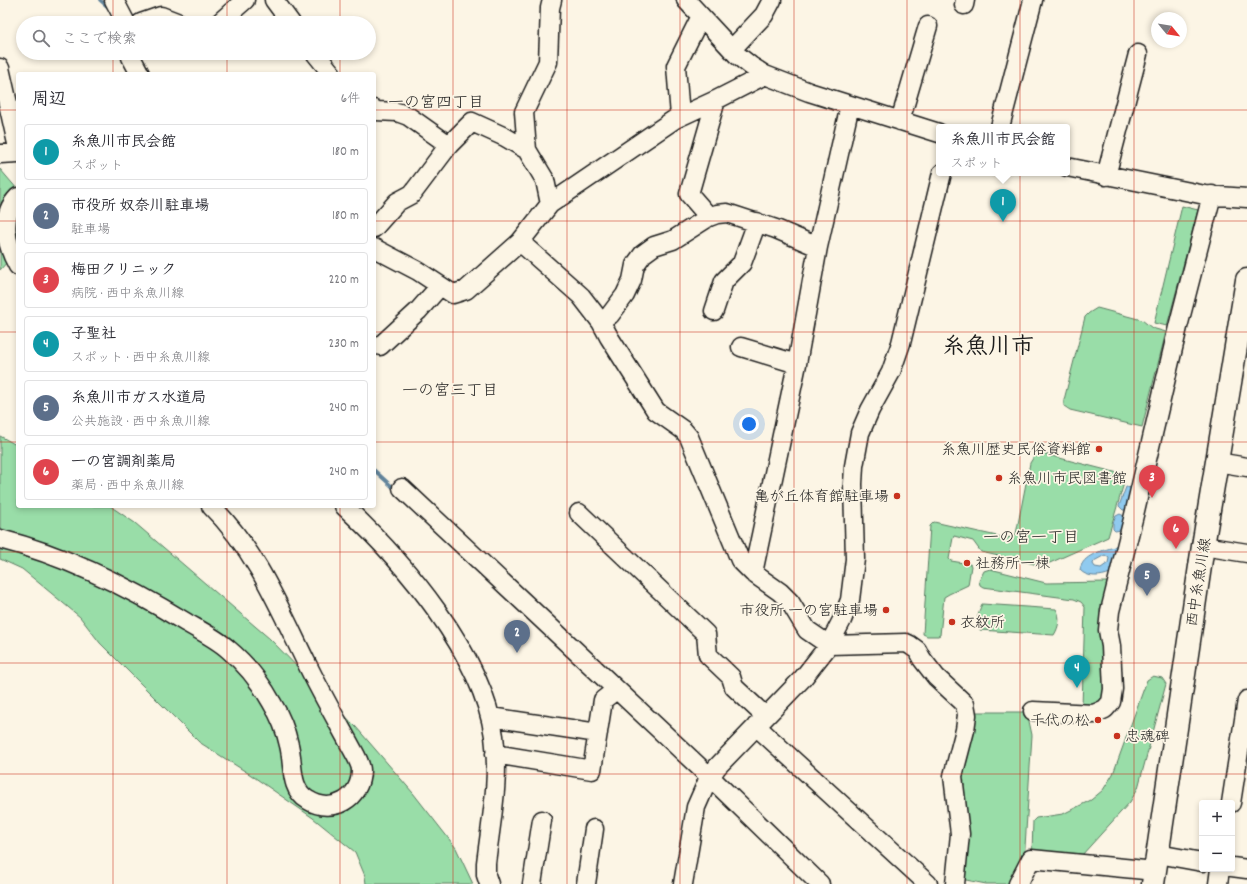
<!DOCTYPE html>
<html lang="ja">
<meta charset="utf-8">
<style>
:root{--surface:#fff;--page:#f2f2f3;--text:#2b2b33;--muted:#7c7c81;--line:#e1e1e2;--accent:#c8321e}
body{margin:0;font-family:Dekko,"Klee One",sans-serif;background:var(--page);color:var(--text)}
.controls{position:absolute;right:12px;bottom:12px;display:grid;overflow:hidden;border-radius:4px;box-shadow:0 2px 6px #0003}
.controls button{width:36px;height:36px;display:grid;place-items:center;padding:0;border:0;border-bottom:1px solid var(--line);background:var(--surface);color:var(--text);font:20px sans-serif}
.compass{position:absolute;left:1151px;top:12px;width:36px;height:36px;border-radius:50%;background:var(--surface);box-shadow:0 2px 6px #0003;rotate:120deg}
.you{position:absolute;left:749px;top:424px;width:14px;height:14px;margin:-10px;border:3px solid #fff;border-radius:50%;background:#1a73e8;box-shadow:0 0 0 6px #1a73e833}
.badge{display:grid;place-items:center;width:26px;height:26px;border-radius:50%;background:var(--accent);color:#fff;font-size:13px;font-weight:700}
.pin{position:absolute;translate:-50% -33px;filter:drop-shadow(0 1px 2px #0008)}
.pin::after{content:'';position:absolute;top:21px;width:14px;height:12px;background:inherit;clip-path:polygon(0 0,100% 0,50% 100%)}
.popup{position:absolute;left:936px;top:124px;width:134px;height:52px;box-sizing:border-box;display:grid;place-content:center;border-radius:4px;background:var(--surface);filter:drop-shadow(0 1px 3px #0005);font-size:13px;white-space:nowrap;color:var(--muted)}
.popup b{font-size:15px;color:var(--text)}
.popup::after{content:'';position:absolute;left:50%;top:100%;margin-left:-8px;border:8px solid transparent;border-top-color:var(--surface)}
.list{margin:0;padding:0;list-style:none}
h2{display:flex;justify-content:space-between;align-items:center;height:52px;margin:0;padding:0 16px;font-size:17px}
h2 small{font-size:13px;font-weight:400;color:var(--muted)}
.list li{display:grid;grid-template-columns:26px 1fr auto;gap:12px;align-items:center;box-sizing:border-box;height:56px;margin:0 8px 8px;padding:0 8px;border:1px solid var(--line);border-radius:4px}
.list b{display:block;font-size:15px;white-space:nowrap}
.list p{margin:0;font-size:13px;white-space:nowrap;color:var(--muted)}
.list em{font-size:13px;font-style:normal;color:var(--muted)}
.icon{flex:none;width:22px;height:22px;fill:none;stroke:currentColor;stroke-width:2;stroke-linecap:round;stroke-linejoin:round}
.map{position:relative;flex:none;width:1247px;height:884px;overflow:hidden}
.search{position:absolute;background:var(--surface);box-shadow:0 2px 6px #0003;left:16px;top:16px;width:360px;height:44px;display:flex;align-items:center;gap:10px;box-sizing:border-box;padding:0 14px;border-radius:22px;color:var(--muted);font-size:15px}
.panel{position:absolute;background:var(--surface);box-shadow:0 2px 6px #0003;left:16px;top:72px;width:360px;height:436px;border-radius:4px}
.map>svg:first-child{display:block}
.green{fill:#99dda8;stroke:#5a7c62}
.water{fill:#90caef;stroke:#62849b;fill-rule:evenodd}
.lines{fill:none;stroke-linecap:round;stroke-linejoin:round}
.stream{stroke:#62849b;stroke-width:3.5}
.minor-casing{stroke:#1c1c1c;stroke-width:21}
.major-casing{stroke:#1c1c1c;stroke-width:25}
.minor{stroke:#fcf5e5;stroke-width:18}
.major{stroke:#fcf5e5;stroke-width:22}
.grid{fill:none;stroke:#c8321e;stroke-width:1;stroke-opacity:0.55}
.poi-dot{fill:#c8321e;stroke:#fcf5e5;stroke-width:1.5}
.labels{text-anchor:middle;stroke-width:3.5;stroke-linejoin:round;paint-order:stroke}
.poi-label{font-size:15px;fill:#1c1c1c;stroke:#fcf5e5;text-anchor:end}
.street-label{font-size:15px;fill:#1c1c1c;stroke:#fcf5e5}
.neighbourhood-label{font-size:16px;fill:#1c1c1c;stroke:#fcf5e5}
.town-label{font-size:23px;font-weight:bold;fill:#1c1c1c;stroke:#fcf5e5}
</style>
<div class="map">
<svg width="1247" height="884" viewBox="0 0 1247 884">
<rect width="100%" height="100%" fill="#fcf5e5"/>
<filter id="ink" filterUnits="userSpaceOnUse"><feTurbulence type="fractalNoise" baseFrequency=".025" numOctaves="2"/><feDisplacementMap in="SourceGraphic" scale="8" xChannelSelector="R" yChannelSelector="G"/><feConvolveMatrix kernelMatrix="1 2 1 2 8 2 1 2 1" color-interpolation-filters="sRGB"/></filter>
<g filter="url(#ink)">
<path class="green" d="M0,169l18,21v60l-18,20z
M1182,206l16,4 -31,116 -13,-3z
M1097,308l45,12 10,8 14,4 -24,95 -72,-17 -6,-4v-6l21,-83 4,-4z
M0,436l18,10v60h92l25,17 135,116 86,88 57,66 43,55 17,36h-107l-1,-8 -10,-24 -42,-34 -62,-43 -52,-33 -99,-99 -20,-26 -58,-48 -22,-10z
M1040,453l78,20 6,10 -16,54 -65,29 -62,-14 -8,-11 -19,-5 -1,2 -4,21 2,2 19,3 1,2 -3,19 -19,9 -5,3 -4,38 -2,1h-11l-4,-2 7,-108 4,-4 72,16 6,-1 4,-3 14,-71 5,-8z
M990,569l56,14 61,-1 3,2 -2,113 -13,12 -13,-2 3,-100 -4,-5 -7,-3 -91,-12 -3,-2 -1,-4 5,-10z
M982,604l74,5c5,8 3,18 -2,26l-74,-5c-5,-8 -2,-17 2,-26z
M1153,676l9,2 4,6 -28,104 -8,14 -49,54 -49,-4 1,-31 3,-3 27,-4 28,-14 12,-10 10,-16 34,-94z
M977,712h50l5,23 -8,128 -13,21h-25l-25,-5 -2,-103 15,-60z"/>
<path class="water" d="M1126,487l8,1 -5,22h-6l-4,-4z
M1120,514l6,3 -5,13 -6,1 -2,-2v-6l3,-7z
M1118,544l-8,29c-9,4 -23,5 -30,-3 2,-15 22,-19 34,-23zM1105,555l4,3 -1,5 -7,5 -6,-1 -2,-3 1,-3z"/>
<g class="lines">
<path class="stream" d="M100,0l10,9
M374,470l23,21"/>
<g class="minor-casing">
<path id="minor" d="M114,0l12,23
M274,0l17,23
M686,0l51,55 14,11 14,9 44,17 130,41
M964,5l1,-5
M141,23l20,-7 18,7
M219,23l26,-23
M732,49l32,-34 8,-15
M130,53l1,4 9,17
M315,53l17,21
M0,68l18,80
M374,109l2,2 21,1 11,4 41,29
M680,116l-4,-50 25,-50
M900,121l28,-95
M1000,127l33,-127
M0,154l18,-1
M1067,167l138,28 42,3
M1106,176l32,-122
M18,197c-18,18 -13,46 0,69
M550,204l-5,-24 -18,-30 -3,-38 24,-50 2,-54 2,-8
M709,217l-20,-23 27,-94
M374,228l23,-26 15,-8 37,-49 23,-23 33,15 22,13
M520,242l61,54 20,26 8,15 47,74 27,19 6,7 51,123 13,13 27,19 10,10 17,28 22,15 77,-2 4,2 7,5 5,9 14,18 29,27 2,11 -2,15 -12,46 7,58 -5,50
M374,248l44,23 35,23 13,-4 54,-48 30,-38 125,-85 41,-19 49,-25
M714,311l10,-30 18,-18 15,-41
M601,322l9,-7 15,-20 7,-15 3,-15 8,-11 11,-8 19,-6 36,-23 8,-3 10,-1 49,16 42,18
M380,346l38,-35 22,-25
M741,347l56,17
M1217,462l30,5
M402,488l308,289 110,107
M344,506c60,56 138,147 150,230 6,43 -3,85 -8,127v12l3,9
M579,513l127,121 2,21 23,22 3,10 31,29
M0,539c67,17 129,48 187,84 14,8 30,16 41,26 18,15 33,34 44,54 8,13 14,28 17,42 5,19 0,44 19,55 24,15 53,-1 53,-30 0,-4 -3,-10 -5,-14 -16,-30 -34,-61 -49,-92 -27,-55 -51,-114 -96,-158
M1203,546l44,7
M753,573l44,-209 21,-117 32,-142
M1033,711l61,3 11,-5 6,-7 2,-13 -2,-43 -3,-16 2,-19 24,-96 44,-188 34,-132
M490,717l108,16
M756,726l172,158
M495,754l97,16 11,-70 13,-10
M1231,803l16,-103
M1158,854l44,8
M1232,867l15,2
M532,884l10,-64
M586,884l8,-55
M683,884l13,-77 11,-25 10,-15 86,-89 26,-33 13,-25 8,-20 5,-41 -2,-75 1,-18 6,-33 10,-23 21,-38 10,-29 41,-170
M1018,884l13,-25 124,12
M1218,884l2,-15"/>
</g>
<g class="major-casing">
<path id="major" d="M1153,884l50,-338 44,-266"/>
</g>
<use href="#minor" class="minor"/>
<use href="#major" class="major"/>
</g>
</g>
<path class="grid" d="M113,0v23M227,0v23M340,0v23M453,0v884M567,0v884M680,0v884M794,0v884M907,0v884M1020,0v884M1134,0v884M113,53v21M227,53v21M340,53v21M0,110h18M374,110h873M0,221h18M374,221h873M0,332h18M374,332h873M0,442h18M374,442h873M113,506v378M227,506v378M340,506v378M0,552h1247M0,663h1247M0,774h1247"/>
<g class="poi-dot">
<circle cx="1099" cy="449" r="4"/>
<circle cx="999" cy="478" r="4"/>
<circle cx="897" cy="496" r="4"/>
<circle cx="967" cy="563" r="4"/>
<circle cx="886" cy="610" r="4"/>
<circle cx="952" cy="622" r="4"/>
<circle cx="1098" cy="720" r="4"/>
<circle cx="1117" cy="736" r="4"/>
</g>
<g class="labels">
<g class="poi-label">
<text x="1091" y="454">糸魚川歴史民俗資料館</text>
<text x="1007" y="483" text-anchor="start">糸魚川市民図書館</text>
<text x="889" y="501">亀が丘体育館駐車場</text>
<text x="975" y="568" text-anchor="start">社務所一棟</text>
<text x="878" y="615">市役所 一の宮駐車場</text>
<text x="960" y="627" text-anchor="start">衣紋所</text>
<text x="1090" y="725">千代の松</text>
<text x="1125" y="741" text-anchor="start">忠魂碑</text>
</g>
<g class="street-label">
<text transform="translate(1198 582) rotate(-81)" y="5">西中糸魚川線</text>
</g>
<g class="neighbourhood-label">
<text x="436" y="107">一の宮四丁目</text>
<text x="450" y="395">一の宮三丁目</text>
<text x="1031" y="542">一の宮一丁目</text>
</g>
<g class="town-label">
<text x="988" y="353">糸魚川市</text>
</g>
</g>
</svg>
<div class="controls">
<button>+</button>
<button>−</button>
</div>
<svg class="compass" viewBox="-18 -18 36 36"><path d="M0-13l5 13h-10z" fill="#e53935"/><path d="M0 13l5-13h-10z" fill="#7c7c81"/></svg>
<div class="you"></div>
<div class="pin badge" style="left:1003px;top:222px;background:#0f9aa8">1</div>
<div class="popup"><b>糸魚川市民会館</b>スポット</div>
<div class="pin badge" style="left:517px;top:653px;background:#5c6f8a">2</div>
<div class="pin badge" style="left:1152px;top:498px;background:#e0444e">3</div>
<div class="pin badge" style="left:1077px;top:688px;background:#0f9aa8">4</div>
<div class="pin badge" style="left:1147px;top:596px;background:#5c6f8a">5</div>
<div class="pin badge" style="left:1176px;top:549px;background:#e0444e">6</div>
<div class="search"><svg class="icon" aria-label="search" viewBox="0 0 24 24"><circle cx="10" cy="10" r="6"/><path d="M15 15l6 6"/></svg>ここで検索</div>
<section class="panel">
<h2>周辺<small>6件</small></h2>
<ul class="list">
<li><span class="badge" style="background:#0f9aa8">1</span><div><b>糸魚川市民会館</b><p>スポット</p></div><em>180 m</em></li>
<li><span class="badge" style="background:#5c6f8a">2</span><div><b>市役所 奴奈川駐車場</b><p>駐車場</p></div><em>180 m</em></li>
<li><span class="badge" style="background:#e0444e">3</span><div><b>梅田クリニック</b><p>病院 · 西中糸魚川線</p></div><em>220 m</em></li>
<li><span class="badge" style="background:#0f9aa8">4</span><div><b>子聖社</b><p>スポット · 西中糸魚川線</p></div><em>230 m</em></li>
<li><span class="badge" style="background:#5c6f8a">5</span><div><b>糸魚川市ガス水道局</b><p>公共施設 · 西中糸魚川線</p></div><em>240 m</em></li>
<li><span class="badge" style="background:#e0444e">6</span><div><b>一の宮調剤薬局</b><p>薬局 · 西中糸魚川線</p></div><em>240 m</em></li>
</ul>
</section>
</div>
